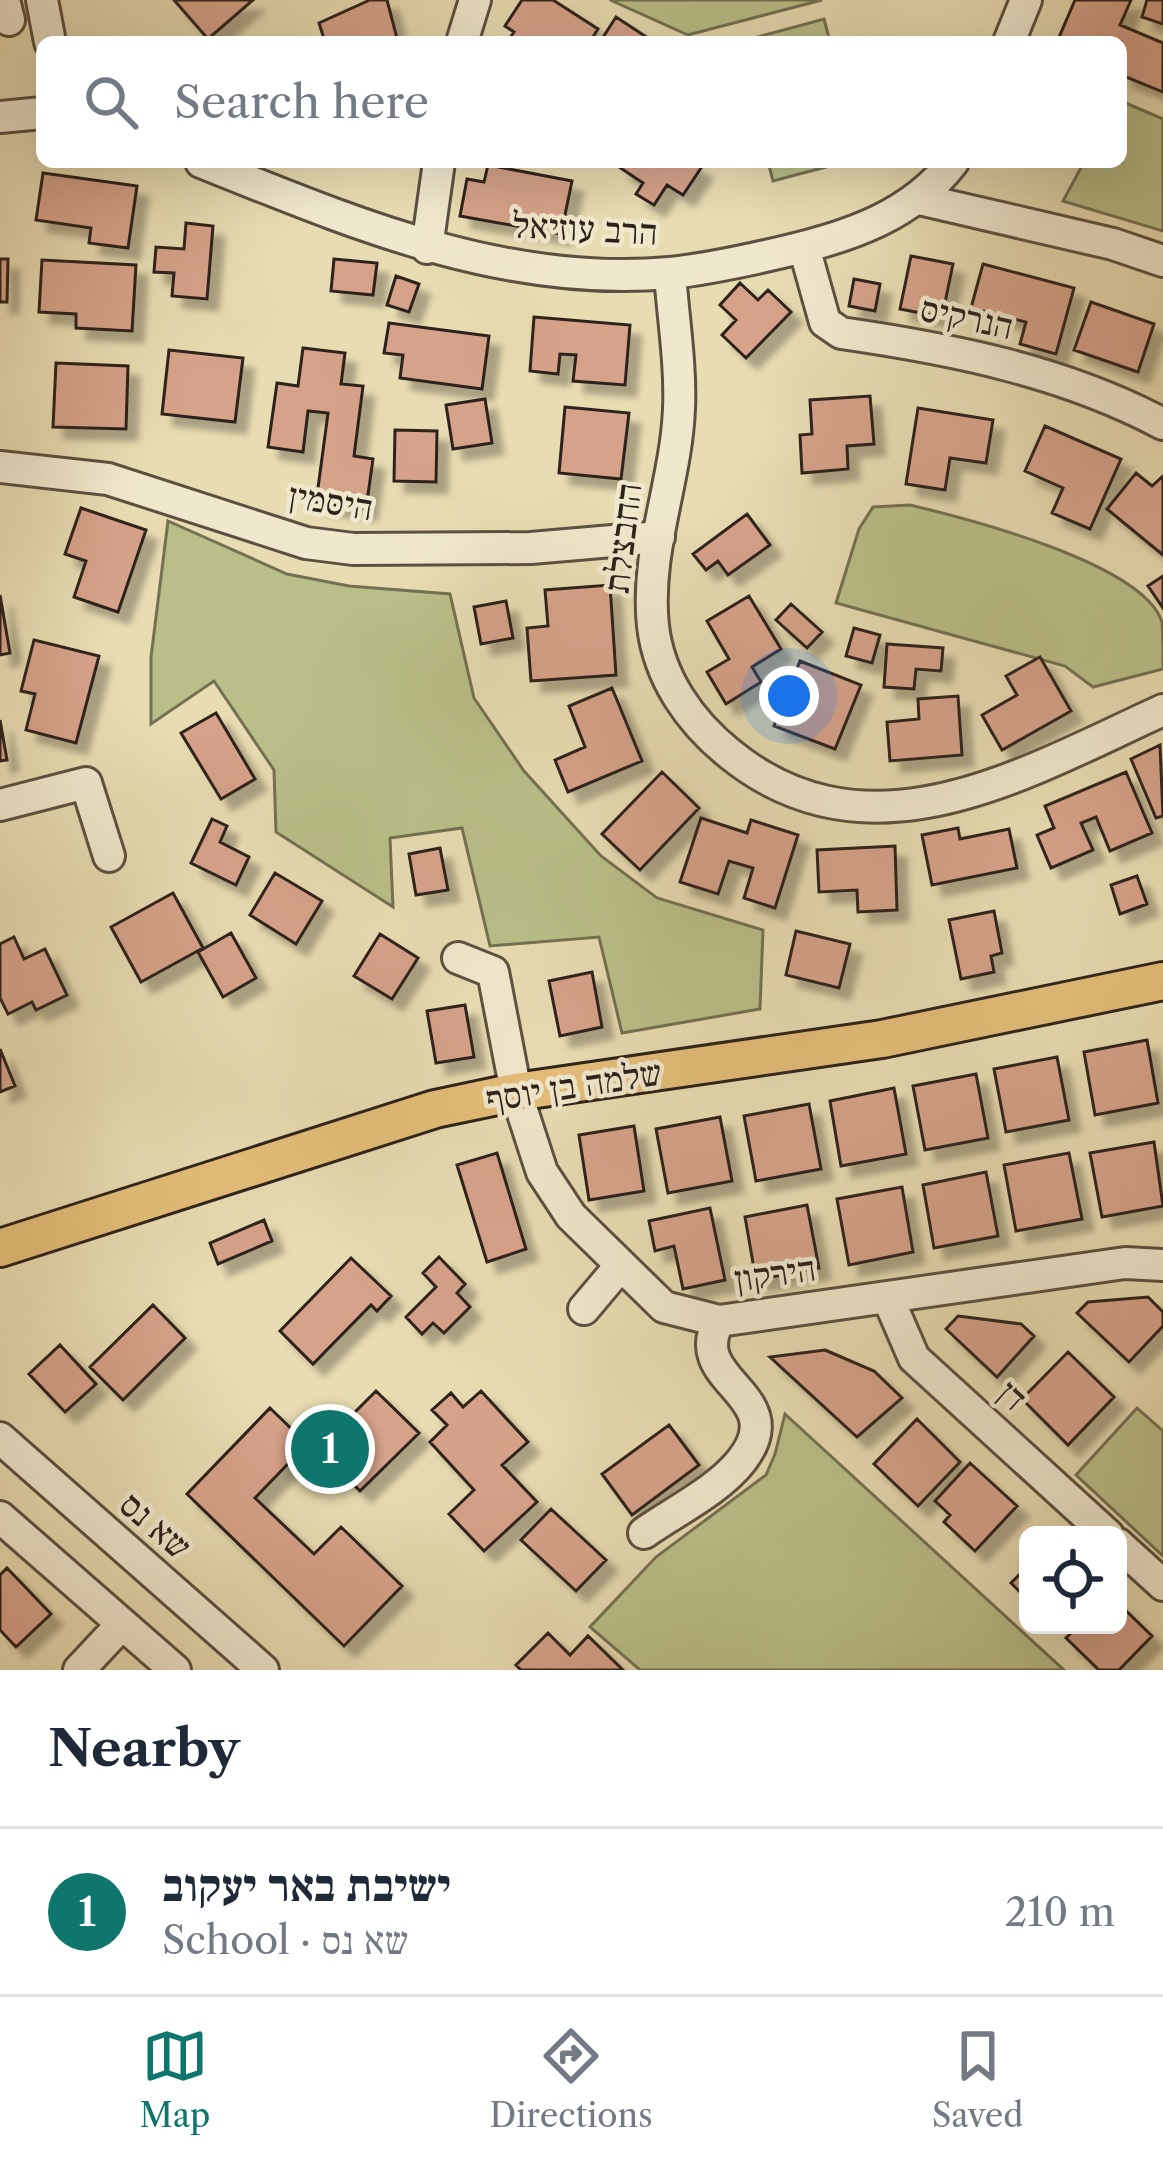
<!DOCTYPE html>
<meta charset="utf-8">
<style>
:root{--surface:#fff;--page:#f6f6f7;--text:#1f2937;--muted:#747a83;--line:#e0e1e3;--accent:#0f766e}
body{margin:0;font-family:"Libre Caslon Text","Frank Ruhl Libre",serif;background:var(--page);color:var(--text)}
.controls{position:absolute;right:36px;bottom:36px;display:grid;overflow:hidden;border-radius:18px;box-shadow:0 12px 48px #0002}
.controls button{width:108px;height:108px;display:grid;place-items:center;padding:0;border:0;border-bottom:3px solid var(--line);background:var(--surface);color:var(--text);font:60px sans-serif}
.you{position:absolute;left:789px;top:696px;width:42px;height:42px;margin:-30px;border:9px solid #fff;border-radius:50%;background:#1a73e8;box-shadow:0 0 0 18px #1a73e833}
.badge{display:grid;place-items:center;width:78px;height:78px;border-radius:50%;background:var(--accent);color:#fff;font-size:39px;font-weight:700}
.pin{position:absolute;translate:-50% -50%;border:6px solid #fff;box-shadow:0 3px 12px #0006}
.list{margin:0;padding:0;list-style:none}
h2{display:flex;justify-content:space-between;align-items:center;height:156px;margin:0;padding:0 48px;font-size:51px}
h2 small{font-size:39px;font-weight:400;color:var(--muted)}
.list li{display:grid;grid-template-columns:78px 1fr auto;gap:36px;align-items:center;box-sizing:border-box;height:168px;padding:0 48px;border-top:3px solid var(--line)}
.list b{display:block;font-size:45px;white-space:nowrap}
.list p{margin:0;font-size:39px;white-space:nowrap;color:var(--muted)}
.list em{font-size:39px;font-style:normal;color:var(--muted)}
.icon{flex:none;width:66px;height:66px;fill:none;stroke:currentColor;stroke-width:2;stroke-linecap:round;stroke-linejoin:round}
.map{position:relative;flex:none;width:1163px;height:1670px;overflow:hidden}
.search{position:absolute;background:var(--surface);box-shadow:0 12px 48px #0002;left:36px;right:36px;top:36px;height:132px;display:flex;align-items:center;gap:30px;box-sizing:border-box;padding:0 42px;border-radius:18px;color:var(--muted);font-size:45px}
.sheet{height:324px;background:var(--surface)}
nav{display:flex;justify-content:space-around;align-items:center;box-sizing:border-box;height:168px;border-top:3px solid var(--line);background:var(--surface);font-size:33px;color:var(--muted)}
nav a{display:grid;justify-items:center;gap:6px}
nav .on{color:var(--accent)}
.map>svg:first-child{display:block}
.green{fill:#babf89;stroke:#747152;stroke-width:3}
.building{fill:#d6a28a;stroke:#2d231a;stroke-width:3;filter:url(#shadow)}
.lines{fill:none;stroke-linecap:round;stroke-linejoin:round}
.minor-casing{stroke:#5c5140;stroke-width:36}
.major-casing{stroke:#2d231a;stroke-width:42}
.minor{stroke:#f0e8cd;stroke-width:30}
.major{stroke:#e4be79;stroke-width:36}
.labels{text-anchor:middle;stroke-width:9;stroke-linejoin:round;paint-order:stroke}
.street-label{font-size:36px;fill:#2d231a;stroke:#f0e8cd}
</style>
<div class="map">
<svg width="1163" height="1670" viewBox="0 0 1163 1670">
<defs>
<filter id="shadow"><feDropShadow dx="11" dy="11" stdDeviation="3" flood-color="#0004"/></filter>
</defs>
<rect width="100%" height="100%" fill="#e8dcb2"/>
<filter id="stains"><feTurbulence type="fractalNoise" baseFrequency=".00167" numOctaves="4"/><feColorMatrix values="0 0 0 0 .2 0 0 0 0 .09 0 0 0 0 .02 0 0 0 .5 -.17"/></filter>
<radialGradient id="worn" r=".72"><stop offset=".6" stop-color="#630" stop-opacity="0"/><stop offset="1" stop-color="#630" stop-opacity=".3"/></radialGradient>
<path class="green" d="M610,0h212l-134,35z
M824,19l6,23h-91z
M1121,101l42,18v112l-100,-30 21,-39h37z
M768,162h77l-72,19z
M910,505c55,13 233,58 252,117 1,13 1,33 1,47l-70,18 -28,-21 -229,-63 23,-74 14,-22z
M168,521l119,53 62,12 101,8 24,104 50,73 77,85 56,42 106,32 -3,79 -138,24 -23,-96 -109,9 -28,-118 -72,10 3,69 -117,-75 -2,-62 -60,-89 -63,43v-67z
M1137,1408l26,23v125l-87,-81z
M785,1414l279,256h-424l-50,-43 66,-70 110,-82 9,-21z"/>
<path class="building" d="M174,0h79l-45,39z
M370,0h17l11,42h-73l-6,-19z
M522,0h31l45,29 -7,11 3,2h-87l7,-10 -9,-6z
M1075,0h56l-11,25 43,18v49l-42,-17v-33h-64z
M1147,0h16v24l-21,-7z
M616,17l38,25h-54z
M623,162h68l10,6 -18,27 -16,-10 -13,20 -18,-11 7,-11 -24,-16z
M488,165l84,16 -11,53 -101,-18 7,-37 17,3z
M43,173l94,13 -9,62 -39,-5 2,-15 -55,-8z
M186,223l27,3 -6,73 -35,-3 2,-23 -20,-1 2,-25 28,2z
M911,256l42,8 -11,53 -42,-8z
M0,259h8l-1,43h-7z
M334,259l43,4 -4,32 -42,-4z
M42,260l94,5 -4,66 -56,-3v-14l-37,-2z
M983,264l91,24 -18,66 -36,-10 6,-22 -55,-14z
M396,276l23,8 -10,28 -22,-7z
M854,279l26,5 -5,27 -26,-5z
M740,283l18,17 10,-10 23,22 -45,46 -24,-23 14,-15 -16,-15z
M1091,302l63,22 -16,48 -64,-22z
M534,317l96,8 -5,60 -52,-4 3,-26 -16,-1 -2,20 -28,-3z
M389,323l100,13 -7,53 -82,-11 3,-23 -19,-2z
M303,348l42,5 -4,31 22,2 -9,70 19,3 -7,50 -50,-6 12,-90 -20,-2 -5,41 -35,-5 9,-64 21,3z
M169,350l74,8 -8,64 -73,-8z
M56,363l72,3 -2,63 -73,-2z
M870,396l4,48 -27,2 1,23 -46,4 -2,-38 12,-1 -2,-34z
M485,399l7,44 -39,6 -7,-44z
M565,407l64,6 -8,66 -62,-6z
M918,408l75,12 -7,43 -36,-5 -5,32 -39,-6z
M1045,426l76,33 -31,70 -38,-16 11,-25 -38,-17z
M395,430l42,1 -1,51 -42,-1z
M1136,473l16,13 11,-10v79l-56,-46z
M81,508l65,22 -28,82 -44,-15 12,-36 -21,-7z
M747,514l23,31 -42,30 -10,-14 -12,9 -13,-16z
M1163,576v32l-15,-22z
M610,585l6,90 -85,6 -4,-53 21,-2 -3,-36z
M0,595l10,58 -10,2z
M749,596l32,53 -29,18 9,15 -35,22 -19,-32 22,-13 -22,-38z
M506,601l7,37 -32,6 -7,-37z
M791,604l31,28 -15,16 -31,-28z
M854,628l26,7 -8,28 -26,-7z
M34,640l65,16 -23,87 -50,-13 9,-36 -14,-3z
M887,644l56,4 -2,23 -25,-2 -2,20 -30,-2z
M1040,657l31,54 -69,39 -20,-35 35,-20 -11,-19z
M800,661l61,24 -26,64 -61,-23z
M612,688l30,73 -74,31 -13,-32 30,-13 -16,-41z
M958,696l4,59 -72,6 -3,-39 32,-3 -1,-20z
M216,713l39,66 -34,20 -40,-66z
M0,720l7,40 -7,1z
M1160,745l3,71 -7,2 -25,-59z
M662,772l37,36 -59,62 -38,-36z
M1126,772l26,61 -42,18 -14,-34 -15,6 12,27 -42,18 -14,-33 17,-7 -9,-22z
M701,818l46,15 4,-13 47,15 -23,73 -31,-10 9,-30 -24,-7 -11,33 -38,-12z
M212,819l15,7 -7,16 29,15 -13,28 -45,-22z
M958,828l2,11 49,-10 8,39 -85,17 -10,-50z
M895,846l2,64 -39,2 -1,-22 -38,2 -2,-42z
M440,848l8,42 -32,5 -7,-41z
M275,873l47,28 -26,43 -46,-29z
M1137,876l10,28 -27,10 -9,-29z
M173,893l30,55 -62,34 -30,-55z
M994,911l8,42 -11,3 3,16 -33,7 -12,-59z
M796,931l54,13 -11,44 -53,-13z
M231,933l25,45 -33,19 -25,-45z
M380,934l38,24 -26,41 -38,-23z
M14,937l10,22 21,-10 22,46 -31,15 -4,-8 -24,12 -8,-16v-54z
M592,972l10,55 -42,9 -11,-55z
M465,1005l9,52 -38,6 -9,-52z
M1147,1040l11,63 -63,12 -11,-63z
M0,1049l15,37 -15,6z
M1057,1057l12,63 -63,12 -12,-63z
M976,1074l12,64 -63,12 -12,-64z
M894,1088l12,66 -65,12 -11,-65z
M809,1104l12,65 -65,12 -12,-65z
M720,1117l12,64 -64,12 -12,-64z
M634,1126l10,65 -55,9 -10,-65z
M1154,1142l9,64 -61,11 -12,-64z
M497,1153l29,96 -39,13 -30,-97z
M1069,1153l13,66 -66,12 -12,-66z
M986,1172l12,64 -64,12 -11,-63z
M902,1187l11,65 -64,13 -12,-66z
M807,1205l12,63 -63,12 -11,-63z
M710,1208l15,72 -42,9 -9,-43 -19,5 -6,-30z
M264,1220l8,21 -54,23 -8,-21z
M439,1257l26,27 -8,9 13,14 -26,26 -11,-10 -11,11 -16,-17 30,-30 -13,-14z
M351,1258l40,38 -14,15 -6,-6 -58,59 -33,-33z
M1148,1297l15,15v14l-34,36 -52,-49 11,-11z
M153,1305l32,33 -62,62 -33,-33z
M958,1316l63,8 13,12 -37,41 -51,-48z
M60,1345l36,39 -31,28 -36,-38z
M825,1350l49,21 28,27 -45,39 -87,-80z
M1068,1352l46,45 -46,48 -46,-46z
M376,1391l43,42 -59,58 -42,-42z
M481,1391l47,51 -26,23 35,37 -53,49 -35,-37 25,-24 -44,-48 17,-17 -15,-15 19,-17 12,14z
M270,1408l37,36 -52,54 59,56 27,-27 61,59 -58,60 -157,-152z
M917,1419l43,43 -42,44 -44,-42z
M669,1425l30,40 -67,50 -30,-41z
M970,1463l47,43 -42,45 -31,-29 6,-7 -15,-14z
M551,1509l55,51 -30,31 -55,-51z
M1028,1566v34l-17,-17z
M7,1568l44,46 -35,33 -16,-17v-55z
M1118,1603l34,33 -33,34h-20l-33,-32 13,-13h39z
M548,1633l22,22 18,-19 35,34h-102l-5,-5z"/>
<g class="lines">
<g class="minor-casing">
<path id="minor" d="M4,0l5,20
M42,0l8,42
M462,42l13,-42
M1009,42l17,-42
M0,117l42,-4
M201,162c150,60 303,126 469,111 39,-4 79,-13 117,-22 64,-15 125,-36 166,-89
M919,199l194,45 50,17
M804,247l21,75 16,11c111,16 222,38 322,91
M427,248l12,-86
M670,273c3,44 11,92 9,136 -3,73 -34,143 -26,217 6,52 37,96 77,128 139,113 295,19 433,-44
M0,467l108,12 198,64 47,6 178,-1 128,-11
M0,805l86,-22 23,73
M458,958l35,14 23,120 26,80 29,44 93,91 55,14 406,-58 38,2
M888,1298l26,60 194,177
M584,1309l37,-44
M0,1438l263,232
M0,1517l175,153
M644,1533c31,-22 75,-43 98,-73 51,-66 -58,-78 -23,-139
M1118,1544l45,41
M79,1670l43,-46"/>
</g>
<g class="major-casing">
<path id="major" d="M0,1248l435,-139 81,-17 366,-53 281,-58"/>
</g>
<use href="#minor" class="minor"/>
<use href="#major" class="major"/>
</g>
<g class="labels">
<g class="street-label">
<text transform="translate(585 228) rotate(3)" y="13">הרב עוזיאל</text>
<text transform="translate(967 317) rotate(12)" y="13">הנרקיס</text>
<text transform="translate(331 501) rotate(9)" y="13">היסמין</text>
<text transform="translate(622 538) rotate(-83)" y="13">החבצלת</text>
<text transform="translate(574 1085) rotate(-9)" y="13">שלמה בן יוסף</text>
<text transform="translate(775 1273) rotate(-8)" y="13">הירקון</text>
<text transform="translate(1013 1395) rotate(42)" y="13">דן</text>
<text transform="translate(156 1525) rotate(41)" y="13">שא נס</text>
</g>
</g>
<rect width="100%" height="100%" filter="url(#stains)"/>
<rect width="100%" height="100%" fill="url(#worn)"/>
</svg>
<div class="controls">
<button><svg class="icon" aria-label="locate" viewBox="0 0 24 24"><circle cx="12" cy="12" r="6"/><path d="M12 2v4M12 18v4M2 12h4M18 12h4"/></svg></button>
</div>
<div class="you"></div>
<div class="pin badge" style="left:330px;top:1449px">1</div>
<div class="search"><svg class="icon" aria-label="search" viewBox="0 0 24 24"><circle cx="10" cy="10" r="6"/><path d="M15 15l6 6"/></svg>Search here</div>
</div>
<section class="sheet">
<h2>Nearby<small></small></h2>
<ul class="list">
<li><span class="badge">1</span><div><b>ישיבת באר יעקוב</b><p>School · שא נס</p></div><em>210 m</em></li>
</ul>
</section>
<nav>
<a class="on"><svg class="icon" aria-label="map" viewBox="0 0 24 24"><path d="M3 6l6-2 6 2 6-2v14l-6 2-6-2-6 2zM9 4v14M15 6v14"/></svg>Map</a>
<a><svg class="icon" aria-label="directions" viewBox="0 0 24 24"><path d="M12 3l9 9-9 9-9-9zM9 14v-3h6M13 9l2 2-2 2"/></svg>Directions</a>
<a><svg class="icon" aria-label="saved" viewBox="0 0 24 24"><path d="M7 4h10v16l-5-4-5 4z"/></svg>Saved</a>
</nav>
